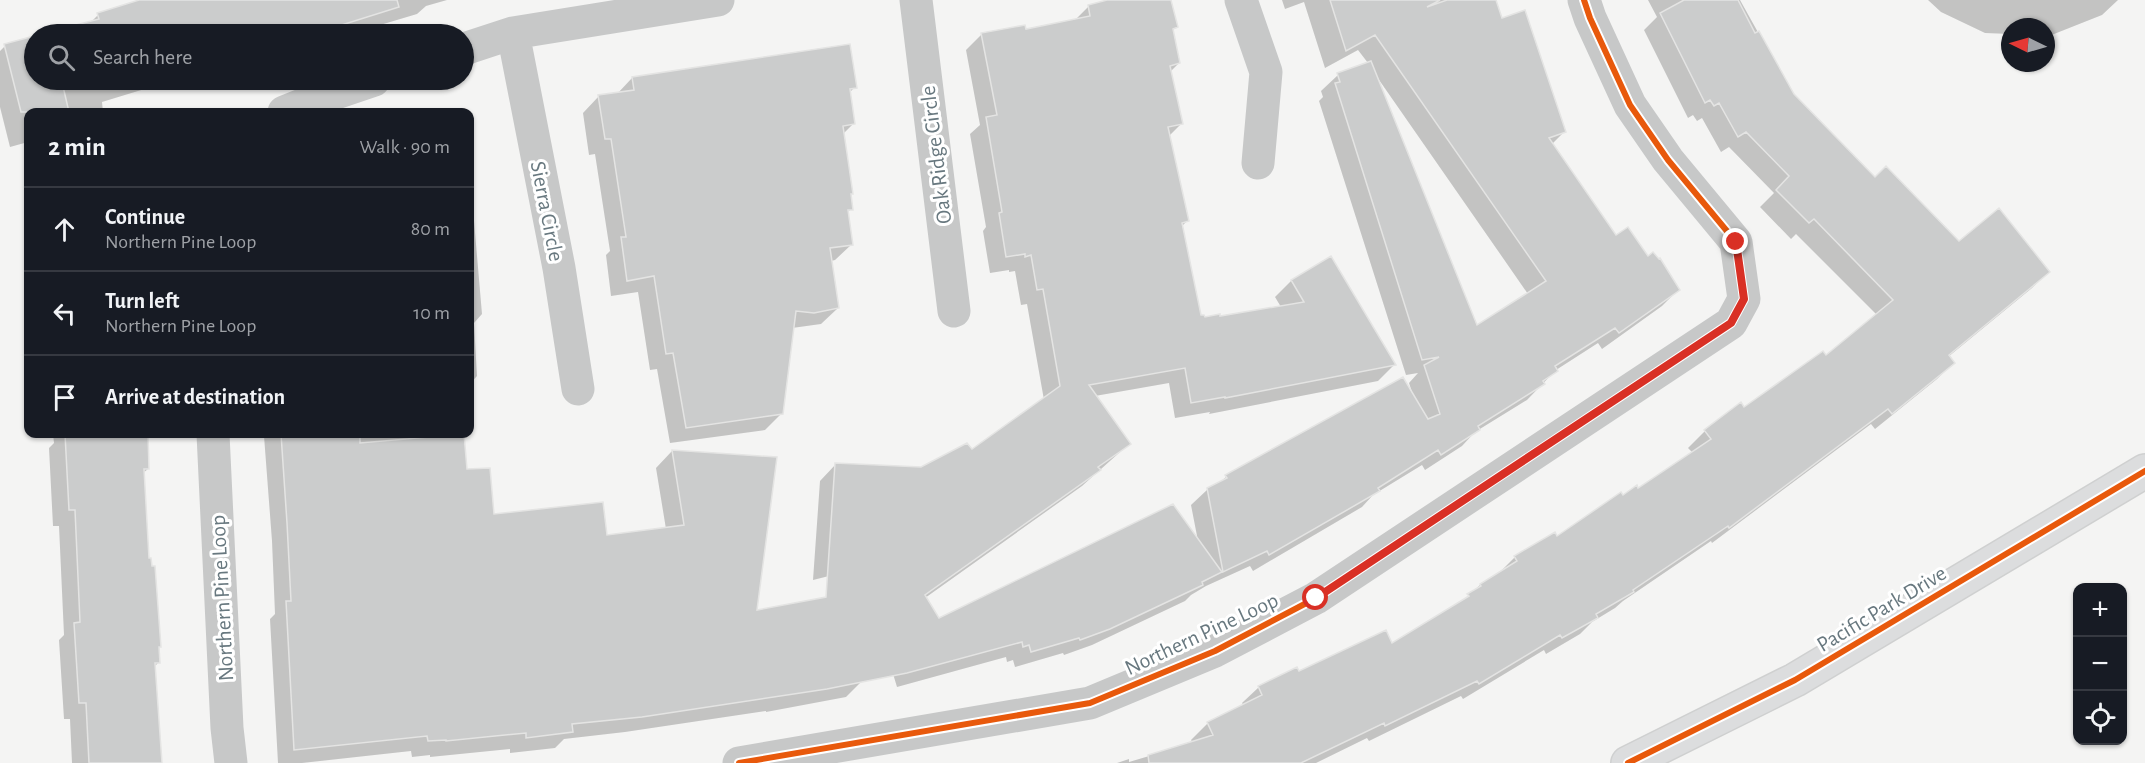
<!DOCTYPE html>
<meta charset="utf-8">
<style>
:root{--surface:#171b24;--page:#20242c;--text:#f1f3f6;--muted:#9ea1a6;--line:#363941}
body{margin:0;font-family:"Alegreya Sans",sans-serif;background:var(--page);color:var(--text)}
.controls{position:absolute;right:18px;bottom:18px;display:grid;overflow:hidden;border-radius:12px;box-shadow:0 2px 4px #0004}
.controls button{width:54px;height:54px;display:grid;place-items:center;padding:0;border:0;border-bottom:2px solid var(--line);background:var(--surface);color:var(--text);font:30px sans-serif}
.compass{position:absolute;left:2001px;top:18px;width:54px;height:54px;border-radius:50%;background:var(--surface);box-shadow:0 2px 4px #0004;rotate:275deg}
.stop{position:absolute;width:18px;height:18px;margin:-14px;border:4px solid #d93025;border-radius:50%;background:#fff}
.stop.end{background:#d93025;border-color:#fff;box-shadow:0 2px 6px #0008}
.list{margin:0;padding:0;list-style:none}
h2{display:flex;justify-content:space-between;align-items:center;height:78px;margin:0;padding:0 24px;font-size:26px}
h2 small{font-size:20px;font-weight:400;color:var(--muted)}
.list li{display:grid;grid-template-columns:39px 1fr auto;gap:18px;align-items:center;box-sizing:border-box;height:84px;padding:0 24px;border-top:2px solid var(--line)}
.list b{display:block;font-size:22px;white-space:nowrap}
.list p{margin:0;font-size:20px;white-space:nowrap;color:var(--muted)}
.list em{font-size:20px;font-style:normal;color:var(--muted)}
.icon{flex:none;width:33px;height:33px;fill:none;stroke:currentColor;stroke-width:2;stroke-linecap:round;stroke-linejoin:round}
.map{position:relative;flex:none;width:2145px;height:763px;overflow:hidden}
.search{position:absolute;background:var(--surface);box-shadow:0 2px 4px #0004;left:24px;top:24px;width:450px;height:66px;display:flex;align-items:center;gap:15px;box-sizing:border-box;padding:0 21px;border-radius:33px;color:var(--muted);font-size:22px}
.panel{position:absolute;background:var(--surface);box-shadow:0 2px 4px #0004;left:24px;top:108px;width:450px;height:330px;border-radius:12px}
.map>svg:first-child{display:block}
.shadow{fill:#0003;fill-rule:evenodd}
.building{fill:#cbcccc;stroke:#e4e4e3;stroke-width:1.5}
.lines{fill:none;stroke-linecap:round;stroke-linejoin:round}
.major-casing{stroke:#cfd0d0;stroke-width:36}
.minor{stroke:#c7c8c8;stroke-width:33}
.major{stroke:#dcddde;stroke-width:33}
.cycleway-casing{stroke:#fff;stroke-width:10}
.cycleway{stroke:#e8590c;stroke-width:6}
.route{stroke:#d93025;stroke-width:8}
.labels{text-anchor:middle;stroke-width:6;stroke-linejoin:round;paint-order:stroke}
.street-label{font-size:22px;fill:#68787f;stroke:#fff}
</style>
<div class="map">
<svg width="2145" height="763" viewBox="0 0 2145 763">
<rect width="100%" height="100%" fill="#f4f4f3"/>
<path class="shadow" d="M144,0h303l-21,6 -9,8 -67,20h-303l43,-11 8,-8z
M1114,0h55l7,27 -4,4 7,32 -9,9 12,51 -14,14 19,84 -6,6 19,90 19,1 62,-11 -6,-10 16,-16 39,-23 64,107 -16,16 -169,33 1,-2 -35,6 -6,-35 -74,13 34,48 -47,42 -157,112 13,22 260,-79 -7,-36 17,-16 11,-6 7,-6 186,-85 -3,-9 9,-10 -12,2 -87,-274 4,-4 -2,-6 17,-16 30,-12 -10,-13 -33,18 -21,-66 -19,7 -3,-9h213l6,20 63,112 -13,13 65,93 32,20 30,32 -16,16 -60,43 -4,-6 -42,27 -29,30 -52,32 -13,14 -37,24 -3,-5 -49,30 -11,12 -109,64 -3,-5 -44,20 -15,9 -6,6 -93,44 -28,10 -1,-2 -48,14 -2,-7 -6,2 -1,-5 -109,30 -36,-119 -48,12 7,-99 16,-17 85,5 50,-18 73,-51 -17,-96 -6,1 -6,-34 -6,1v-2l-19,3 -7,-42 3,-4 -16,-93 10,-9 -14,-75 16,-16 42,-3 50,-10 15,-15zM1377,77l151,217 -51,33z
M1648,0h92l53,95 82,84 84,64 89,29 -16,16 -84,69 5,6 -16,16 -62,50 -4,-5 -159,119 -1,-2 -88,60 -8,7 -23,14 -12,12 -34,20 -2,-4 -81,49 -2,-3 -92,45 -2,-3 -51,25h-199l12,-4v3l64,-19 -2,-3 17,-17 36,-17 -2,-3 17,-16 132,-42 69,-42 20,-18 18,-11 17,-17 41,-19 67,-41 15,-7 55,-37 -5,-5 17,-17 35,-27 4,5 82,-52 51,-42 -81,-81 -5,5 -31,-32 14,-14 -45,-46 -8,5 -19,-34 -5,3 -4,-6 -5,3 -44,-88 13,-13z
M1928,0h190l-16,15 -53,21h-3v-9h-36v7l-25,-1 -44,-21z
M34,38v42h140l-72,22 1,10h-75v30l-18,5 -10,-40v-56l5,-5z
M632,78l223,9 -6,6 5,30 -12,12 10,58 -3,3 2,13 -4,4 5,31 -17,16 -4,1 7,47 -17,16 -29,4 -11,86 -16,16 -95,13 -13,-74 -7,1 -12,-78 -27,4 -5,-41 4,-4 -15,-97 -6,1 -6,-42 16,-17 18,-2z
M470,196l3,13 9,105 -8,9 3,53 -7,8z
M53,434h94l1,35 -5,4 4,86 13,87 -2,2 1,14 -5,5 8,96h-90l-2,-44h-6l-5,-79 5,-5 -5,-109h-6l-4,-78 5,-5z
M266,434h198l2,37 27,45 112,20 61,-7 -10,-61 16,-17 103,7 -20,153 107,70 -16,16 -80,15v-1l-141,21 -61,7 -9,9 -45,5v-4l-80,8v-2l-18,2 -1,-6 -109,12h-24l-8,-144 5,-5 -3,-73 -8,-105z"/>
<path class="building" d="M139,0h258l2,7 -86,27h-6l-3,-7 -23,7h-240l58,-15 -2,-6z
M1107,0h64l7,27 -5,2 7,34 -10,3 13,58 -15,3 21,94 -7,2 19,92h3l1,2 15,-3v2l84,-14 -13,-22 40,-24 65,109 -171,33v-1l-34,6 -6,-35 -96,17 42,59 -33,23 3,3 -176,125 14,23 234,-114 49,68 -20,10 1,3 -93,44 -30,11 -1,-2 -48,14 -2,-7 -6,2 -1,-5 -115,31 -80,16 -185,28 -70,7 1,8 -47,6v-5l-80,8v-1l-18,1 -1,-5 -133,14 -8,-149h5l-4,-78 -6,-89h79v9l104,-9 3,35 23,-1 4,46 109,-12 4,33 77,-10 -12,-75 105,7 -20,153 69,-13 9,-134 86,4 46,-24 5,6 88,-63 -17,-97 -6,1 -6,-35 -6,2v-3l-19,3 -7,-44 3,-1 -16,-95 11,-2 -16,-82 44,-8 1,4 64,-13 -2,-11z
M1330,0h110l-13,7 20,-7h49l6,18 23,-8 41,122 -17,6 67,97 12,-8 20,29 5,-4 6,7 1,-1 20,32 -61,43 -4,-5 -60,38 3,5 -15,10 2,3 -67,42 2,4 -39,25 -3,-5 -60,38 2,3 -111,64 -2,-4 -44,21 -16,-84 20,-10 -2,-3 178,-98 25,42 12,-5 -16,-49 15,-8 -17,3 -87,-277 5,-1 -3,-9 34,-12 106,264 69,-44 -171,-246 -29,16z
M1684,0h54l17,33 4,-2 35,63 81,83 11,-11 73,75 40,-33 51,64 -101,83 6,8 -63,51 -4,-5 -159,119 -1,-2 -95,64 1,2 -38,22 2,4 -36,20 -2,-3 -81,49 -2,-3 -92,45 -1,-3 -83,40h-152l-1,-8 65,-20 -6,-13 55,-27 -4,-9 39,-19 2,4 87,-41 6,13 77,-47 -2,-2 14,-8 -1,-2 37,-23 -3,-5 41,-24 2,4 64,-44 2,3 14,-10 1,3 73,-49 -7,-9 37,-28 3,5 79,-56 3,4 67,-55 -79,-81 -5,4 -33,-33 13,-14 -43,-44 -8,5 -19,-34 -5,3 -4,-6 -5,3 -45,-90z
M34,36v44h38l-10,2 7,30h-48l-17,-68z
M850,44l7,44 -7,1 5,35 -12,2 10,68h-2l2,16h-5l5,35 -23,3 9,60 -25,5 -18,-2 -13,103 -97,14 -13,-75 -7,1 -12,-78 -27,5 -6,-44h5l-15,-98h-6l-7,-44 36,-5 -2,-13z
M65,434h83l1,35h-5l5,89h2l1,8h3l6,81h-2l1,16h-5l7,100h-73l-3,-60h-7l-5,-80 6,-1 -5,-112h-6z"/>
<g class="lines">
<g class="major-casing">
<path id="major" d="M1628,763l167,-83 350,-209"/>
</g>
<path class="minor" d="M916,0l38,311
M1241,0l25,72 -8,91
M513,33l46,235 19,121
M464,49l49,-16 205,-33
M284,112l25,-10 65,-22
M213,434l14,294 4,35
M739,763l351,-60 125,-52 101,-53 415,-275 13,-24 -8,-57 -68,-82 -38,-55 -40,-87 -6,-18"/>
<use href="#major" class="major"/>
<g class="cycleway-casing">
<path id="cycleway" d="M739,763l351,-60 125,-52 101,-53 415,-275 13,-24 -8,-57 -68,-82 -38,-55 -40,-87 -6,-18
M1628,763l167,-83 350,-209"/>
</g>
<use href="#cycleway" class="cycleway"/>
</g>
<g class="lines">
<path class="route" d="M1316,598l415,-275 13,-24 -8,-57"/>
</g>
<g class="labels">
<g class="street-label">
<text transform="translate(935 155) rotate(-97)" y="8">Oak Ridge Circle</text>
<text transform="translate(548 211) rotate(79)" y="8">Sierra Circle</text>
<text transform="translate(221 598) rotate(-93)" y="8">Northern Pine Loop</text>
<text transform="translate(1881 608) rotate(-31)" y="8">Pacific Park Drive</text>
<text transform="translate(1201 633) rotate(-25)" y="8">Northern Pine Loop</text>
</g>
</g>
</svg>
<div class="controls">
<button>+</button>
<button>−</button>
<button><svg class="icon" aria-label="locate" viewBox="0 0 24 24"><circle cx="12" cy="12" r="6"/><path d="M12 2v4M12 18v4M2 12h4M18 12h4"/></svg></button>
</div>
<svg class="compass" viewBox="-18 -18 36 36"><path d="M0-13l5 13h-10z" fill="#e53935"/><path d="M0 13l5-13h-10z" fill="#9ea1a6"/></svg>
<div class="stop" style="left:1316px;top:598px"></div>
<div class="stop end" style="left:1736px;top:242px"></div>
<div class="search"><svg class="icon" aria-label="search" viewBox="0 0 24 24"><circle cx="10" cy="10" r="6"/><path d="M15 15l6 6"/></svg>Search here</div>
<section class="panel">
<h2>2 min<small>Walk · 90 m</small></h2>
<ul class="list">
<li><svg class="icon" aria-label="ahead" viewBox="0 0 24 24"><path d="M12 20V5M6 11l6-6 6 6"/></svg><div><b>Continue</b><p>Northern Pine Loop</p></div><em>80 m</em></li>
<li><svg class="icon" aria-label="left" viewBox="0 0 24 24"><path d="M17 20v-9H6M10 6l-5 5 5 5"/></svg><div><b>Turn left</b><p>Northern Pine Loop</p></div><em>10 m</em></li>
<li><svg class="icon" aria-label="arrive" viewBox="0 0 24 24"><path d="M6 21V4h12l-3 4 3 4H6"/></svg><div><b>Arrive at destination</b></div></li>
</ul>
</section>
</div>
